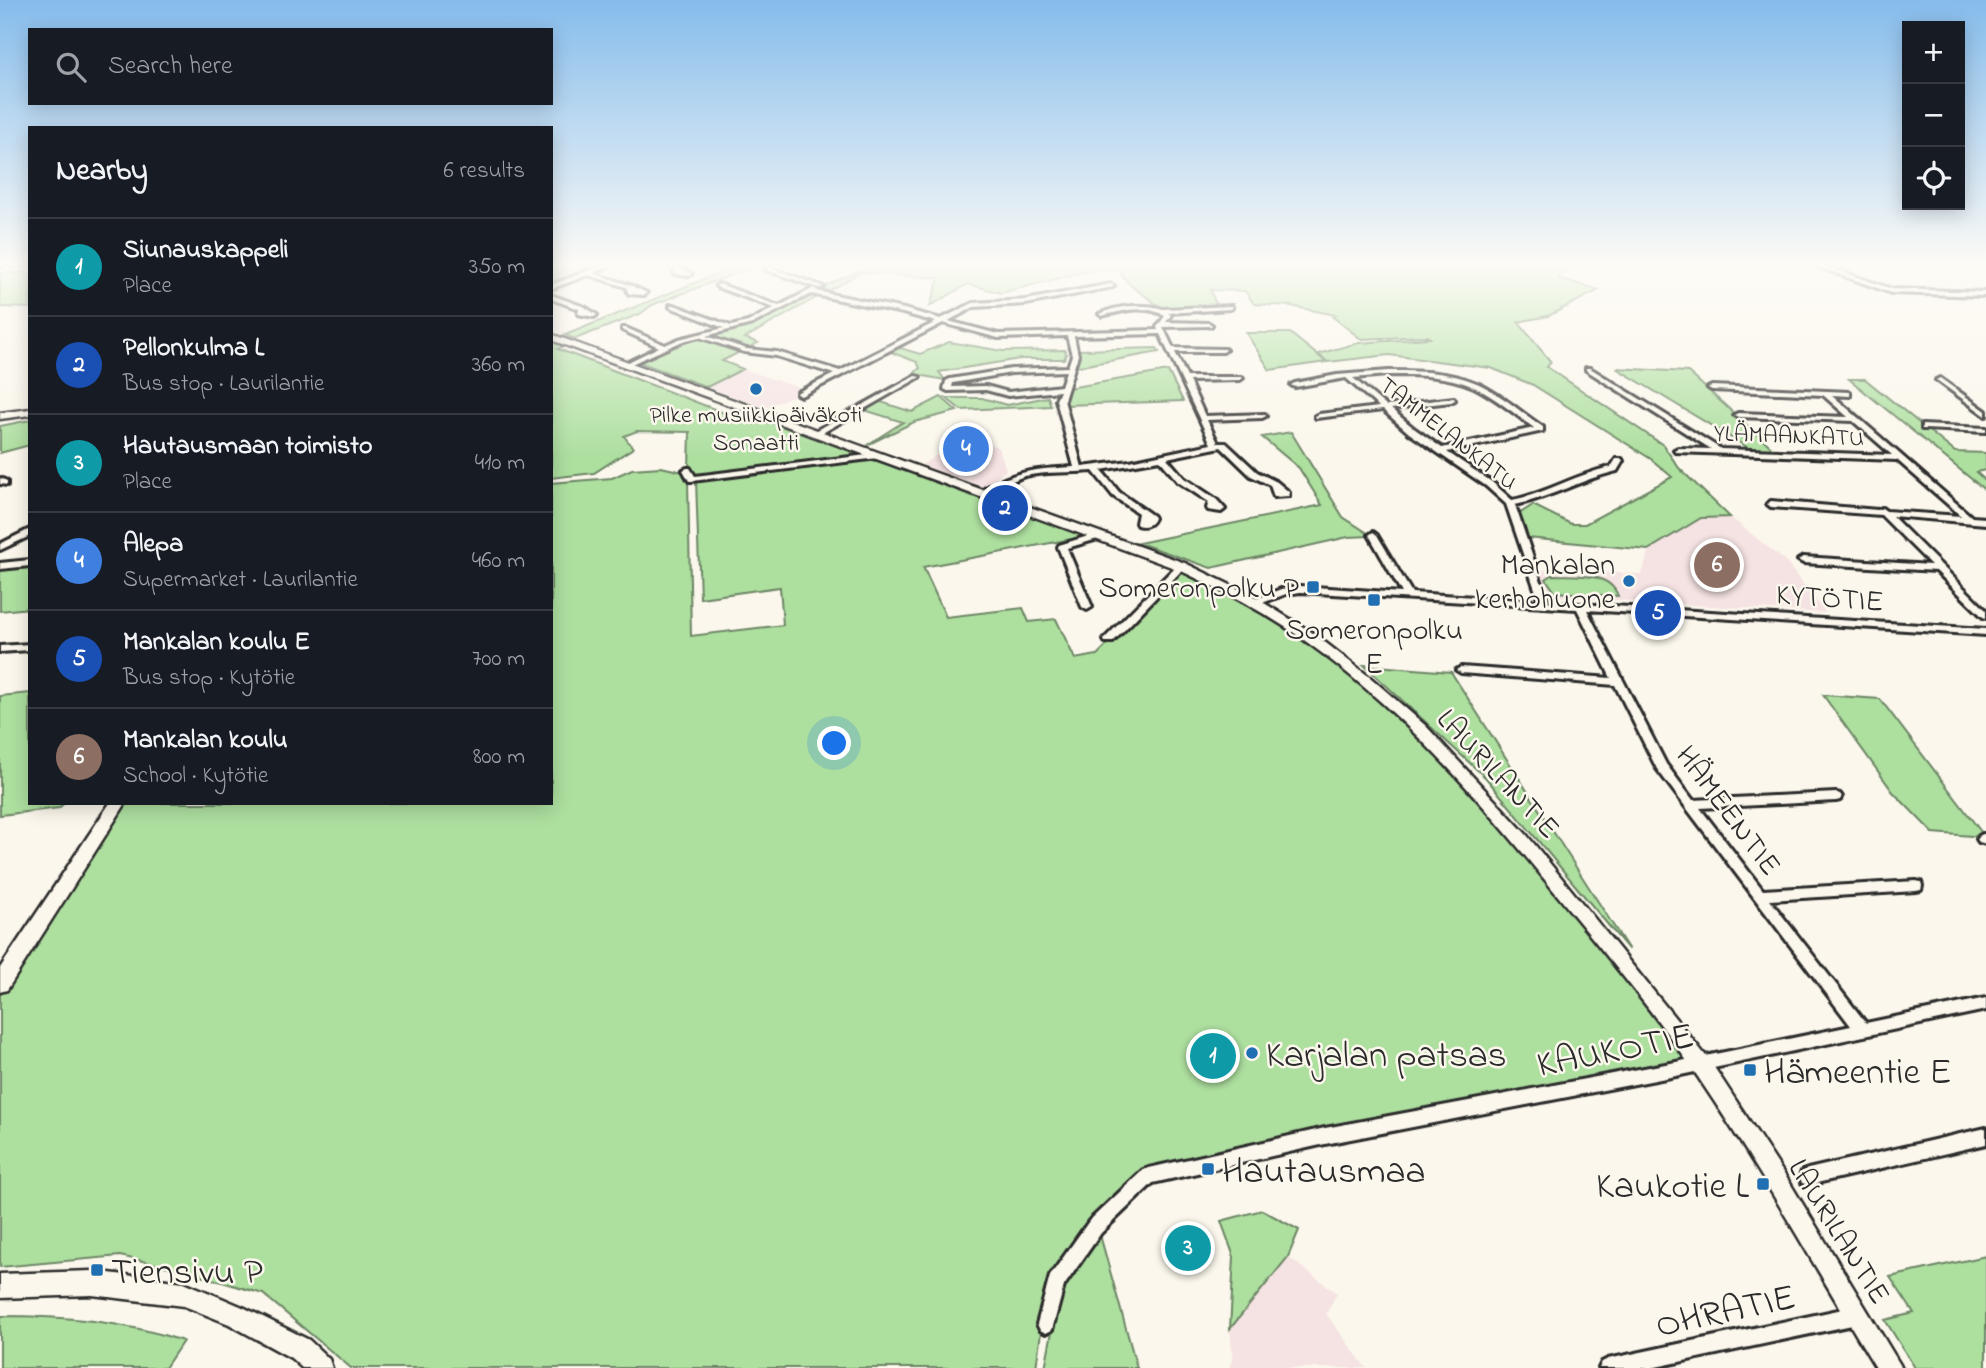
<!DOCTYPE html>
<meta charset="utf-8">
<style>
:root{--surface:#171b24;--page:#20242c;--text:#f1f3f6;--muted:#9ea1a6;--line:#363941;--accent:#d93025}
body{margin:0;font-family:"Indie Flower",sans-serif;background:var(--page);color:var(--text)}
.controls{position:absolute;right:21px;top:21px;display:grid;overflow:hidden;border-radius:0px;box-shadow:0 4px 18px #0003}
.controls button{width:63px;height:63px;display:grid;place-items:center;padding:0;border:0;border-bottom:2px solid var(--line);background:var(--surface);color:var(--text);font:35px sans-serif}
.you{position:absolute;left:835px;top:744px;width:24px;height:24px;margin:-18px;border:5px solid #fff;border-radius:50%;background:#1a73e8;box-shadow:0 0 0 10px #1a73e833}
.badge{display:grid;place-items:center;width:46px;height:46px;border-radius:50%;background:var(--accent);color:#fff;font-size:23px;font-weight:700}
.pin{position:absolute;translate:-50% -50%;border:4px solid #fff;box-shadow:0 2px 7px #0006}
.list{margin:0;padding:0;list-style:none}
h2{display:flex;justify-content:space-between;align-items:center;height:91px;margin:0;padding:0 28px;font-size:30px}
h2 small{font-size:23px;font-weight:400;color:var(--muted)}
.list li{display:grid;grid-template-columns:46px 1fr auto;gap:21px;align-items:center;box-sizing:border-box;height:98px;padding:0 28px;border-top:2px solid var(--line)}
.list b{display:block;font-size:26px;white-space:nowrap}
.list p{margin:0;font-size:23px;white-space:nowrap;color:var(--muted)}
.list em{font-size:23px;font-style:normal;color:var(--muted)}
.icon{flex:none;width:38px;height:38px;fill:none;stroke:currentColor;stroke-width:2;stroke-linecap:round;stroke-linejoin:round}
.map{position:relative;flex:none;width:1986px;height:1368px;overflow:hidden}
.search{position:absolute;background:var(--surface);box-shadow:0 4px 18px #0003;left:28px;top:28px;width:525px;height:77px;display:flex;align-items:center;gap:18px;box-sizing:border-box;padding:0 24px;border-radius:0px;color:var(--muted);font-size:26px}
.panel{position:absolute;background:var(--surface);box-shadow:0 4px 18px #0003;left:28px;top:126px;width:525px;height:679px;border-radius:0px}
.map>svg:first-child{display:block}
.built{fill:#f5e2e2}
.green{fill:#addf9f;stroke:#6c8565;stroke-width:2}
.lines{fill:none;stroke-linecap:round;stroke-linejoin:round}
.street-casing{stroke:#2b2b2b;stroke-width:6}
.secondary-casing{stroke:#2b2b2b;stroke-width:5}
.street{fill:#fbf7ec;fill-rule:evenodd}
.secondary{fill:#fbf7ec;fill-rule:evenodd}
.rail{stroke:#2b2b2b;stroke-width:2;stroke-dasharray:6 3.5;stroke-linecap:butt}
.poi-dot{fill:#1f6fb2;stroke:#fbf7ec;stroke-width:2.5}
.labels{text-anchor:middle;stroke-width:5;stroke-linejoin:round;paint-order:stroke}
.far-poi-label{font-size:24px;fill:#2b2b2b;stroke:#fbf7ec}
.far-street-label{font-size:24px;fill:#2b2b2b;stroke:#fbf7ec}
.poi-label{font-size:30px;fill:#2b2b2b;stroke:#fbf7ec;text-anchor:end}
.street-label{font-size:30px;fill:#2b2b2b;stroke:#fbf7ec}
.near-street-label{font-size:37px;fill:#2b2b2b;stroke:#fbf7ec}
.near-poi-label{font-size:37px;fill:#2b2b2b;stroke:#fbf7ec;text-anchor:start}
</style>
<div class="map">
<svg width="1986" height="1368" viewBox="0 0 1986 1368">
<rect width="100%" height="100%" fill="#fbf7ec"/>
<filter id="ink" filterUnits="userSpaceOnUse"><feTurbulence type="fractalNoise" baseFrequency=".0143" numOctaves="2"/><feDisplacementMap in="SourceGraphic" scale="14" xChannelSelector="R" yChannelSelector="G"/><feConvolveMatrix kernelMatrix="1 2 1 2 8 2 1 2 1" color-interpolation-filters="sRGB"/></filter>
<g filter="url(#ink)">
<path class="built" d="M743,369l63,21 -41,18 -58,-21z
M968,434l31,14 7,22 -24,17 -60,-22z
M1730,517l55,44 41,52 -279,-17 -9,-26 104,4 7,-24 52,-32z
M1288,1257l49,36 -11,21 40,54h-137l4,-7 -3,-32z"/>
<path class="green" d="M551,265h55l-55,20z
M739,265h19l-106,40 -12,9 -65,25 -10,-4z
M871,265h703l-16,13 41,12 -51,26 -30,6 33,40 -4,5 116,78 16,23 51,49 -29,1 -53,32 -120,-12 -9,-24 14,-9 38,19h14l87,-47 -21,-18 -118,-74 -42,-17 -102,-13 -61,7 -10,-8 40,-11 72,-5 -3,-2 -66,3 -28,-22 3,-2 -45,-9 -37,-2 -9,-13 -35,-1 6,14 -55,5c-18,-19 -28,-15 -42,-39l-35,2 -83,21 -33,-9 -38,22 9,-28 -78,-6 -38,22 -11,-2z
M30,272v36l-30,-1v-34z
M810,293l11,2 -76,43 13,5 -13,7 -40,-14 47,-12z
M1246,333h44l36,29 -56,8z
M700,337l42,14 -20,10 21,8 -36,18 -71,-26 46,-20z
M551,340l14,5 -7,4 195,75 20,-2 90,33 -166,21 -8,-8 1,-36 -53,-1 -13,5 9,12 -39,25 -43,5z
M949,342l54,9 62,-1 1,4 -2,5h-44l-81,13 6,8 -32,-6 7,-6 -3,-6 -29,-11 9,-4 23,7z
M1157,348l2,4 -83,15 3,-17z
M1616,368l72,4 90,81 -23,-1z
M1168,371l15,30 -119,4 4,-17z
M1849,379h16l90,73 31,1v17l-10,2 10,9v10z
M941,397l16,14 -43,11 -47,23 36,-23 -42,-13 14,-9 37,12z
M1048,397l3,9 -90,4 -15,-12h36l25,7z
M30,420v25l-30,8v-27z
M1291,432l52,85 29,19 -24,1 -137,31 -72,-25 183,-38 -23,-37 -37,-31z
M872,459l216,77 -165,31 23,50 77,-9 6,14 27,-3 19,40 22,-4 85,-85 -1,-4 139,79 125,109 255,309 -551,113 -54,51 -52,91 -7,50h-685l-88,-74 -85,-25 -58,-13 -120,11v-272l124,-192h427v-320l61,-5 20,-9 29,-2 22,5 5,8 3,156 92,-11 -3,-38 -80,11 -4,-118z
M30,559v49l-30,3v-48z
M1552,575c23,1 57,-4 66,21l-63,-4 -9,-13z
M1364,665l87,7 178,278 -143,-172z
M30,693v110h34l-5,5 -59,7v-119z
M1823,695l57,4 105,138 -52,-4 -40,-41z
M1262,1210l37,20 -11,27 -58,72 4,-72 -13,-36z
M1100,1235l37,133h-92l16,-83z
M1986,1256v112h-71l-30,-48 29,-7 -24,-36z
M0,1316c63,0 123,5 183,25l-18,27h-165z"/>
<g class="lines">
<g class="street-casing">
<path id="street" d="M603,265h9l-19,8 37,12 17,8 -3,2 -15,-1 -3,-7 -38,-12 -37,14v-4z
M665,265h9l18,9 -3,2 -15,-2 1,-4z
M1813,265h10l69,24 94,3v4l-95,-3z
M768,267l54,19 1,1 -5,1 -52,-18v-2z
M1111,284l3,2 -1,1 -87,17 -52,3 -26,14 50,13 160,-4 -1,-3 8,-11c-19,-12 -43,-5 -63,0l-3,-2c18,-8 44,-11 64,-5l69,-3v2l-2,1 -62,4 3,2 -5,7 43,1 3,2 -1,1 -48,1 10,21 52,1 1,1 -3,2h-48l12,25h55l1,1 -3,2 -51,1 16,35 60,-2 1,2 -4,2 -55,2 11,23h8l31,29 20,10 12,10v4l-15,1 -4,-12 -19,-9 -30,-29 -54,11 17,20 32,21 9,10 -4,3 -13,-2 -1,-2 2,-6 -31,-20 -18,-22 -59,10 18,22 34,24 1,2c-3,8 -9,9 -17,7l-1,-2 2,-10 -25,-17 -20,-25c-22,2 -46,0 -68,5 -14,4 -36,20 -46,20v-4c34,-21 55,-23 95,-25l-18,-67 4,-9 -52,5 -22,-6 -38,1 -4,-2 2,-8 4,-2 61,-10 57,-2 4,-12 -5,-19 -69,2 -55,-15 -142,73 -4,-2 1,-2 36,-18 -58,-18 -32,-4 -45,-15 -16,4 -54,24 -5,-1 35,-17 -37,-17v-2h4l39,17 14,-6 45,-11 -54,-21v-2h4l57,21 17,-4 26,-14 -57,-21 -1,-1 3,-2 60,22 35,-18 3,2 -1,1 88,18 37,10 32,-16 53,-3zM811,294l92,19 33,9 -96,49 -63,-19 -30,-3 -41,-13 46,-12zM1160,334l51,110 -81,17 -48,6 -18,-67 14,-45 -4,-19zM1066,371l-5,15 -53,6 -22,-6 -34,1 1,-4 58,-10z
M551,295l34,12 12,8 -3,2 -16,-3 1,-5 -28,-10z
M1586,368h4l131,81 171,6 -39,-34 -115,-4 -4,-2 4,-2 110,4 -25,-22 -111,-5 -4,-2 4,-2 138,6v4l-18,-1 140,122 14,1v6l-94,-8 94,94v8l-3,-1 -47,-46 -133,-8 -5,-3 5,-3 128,8 -50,-50 -110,-8 -4,-3 4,-3 107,9 4,-2 4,3 75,5 -64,-56 -222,-8 -1,-2 4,-2 33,1 -125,-79z
M1388,371c31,0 62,0 91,13 23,11 43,29 64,43v4l-96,21 45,30 20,18c34,-6 64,-26 99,-33l5,-8h6l1,2 -6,10c-35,8 -67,27 -102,34l33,97 438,27v6l-399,-25 79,154 27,36 143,-7 4,1 2,3 -2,3 -4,1 -136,7 63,82 153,-9 5,1 1,4 -1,4 -5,1 -146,9 96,123 120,-25v12l-310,66 -351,68 -172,39 -52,50 -37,53 -12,44 -6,3 -6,-3 -3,-6 13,-48 39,-55 54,-51 6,-2 176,-40 351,-66 175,-36 -194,-257 -42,-84 -154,-12 -5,-3 5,-3 150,11 -34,-69 -277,-17 -14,2 -29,11h-6l-2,-2 2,-2 30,-12 19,-3 102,7 -33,-58 4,-3 4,3 35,58 127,8 -33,-97 -20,-18 -77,-53 -26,-23 -67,8 -1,-2 4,-2 60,-7 -33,-29 -51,9 -4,-2 4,-2 42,-8zM1388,375c29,0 59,0 86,12 22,11 41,27 60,41l-92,20 -27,-19 -24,-20 60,-7 4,-2 -1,-2 -68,8 -33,-28z
M915,376l5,1 -103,59 -7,-2z
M1940,378l46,33v5l-48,-35 -2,-1z
M1922,425l64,3v4l-61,-3h-3z
M875,454l4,2 -1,2 -186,23h-3l-6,-11 4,-2h3l5,8z
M0,478l7,3v4l-7,-1z
M30,529v7l-30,14v-6z
M1098,533l4,3 -1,2 -34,10 25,59 -5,3 -5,-3 -24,-60 1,-2z
M30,560v6l-30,3v-6z
M1181,563l5,3 -2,2 -71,74h-8l-1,-2 1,-2 73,-74z
M30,644v6l-30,2v-6z
M1983,834h3v10l-7,-2 -2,-3 2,-3z
M1986,1128v16l-178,41 -6,-2 -2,-6 2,-6 6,-2z
M1857,1306l6,3 3,6 -3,6 -6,3 -206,44h-52l3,-6 6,-3z"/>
</g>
<g class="secondary-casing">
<path id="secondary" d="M551,334l634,229 66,32 62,38 58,45 55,48 100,108 184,227 80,122 112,185h-26c-59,-97 -114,-197 -178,-291 -45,-67 -102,-134 -153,-197 -71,-88 -148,-174 -241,-240 -40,-29 -83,-50 -127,-71l-626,-229z
M30,409v6l-30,4v-6z
M110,803h16l-119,187 -7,2v-24z
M92,1271l92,11 61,26 64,32 20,19 3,9h-30l-11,-10 -62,-34 -45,-18 -92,-11 -92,3v-24z"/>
</g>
<use href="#street" class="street"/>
<use href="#secondary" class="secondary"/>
<path class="rail" d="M0,268l30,-1"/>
</g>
</g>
<linearGradient id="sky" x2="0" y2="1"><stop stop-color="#85bcec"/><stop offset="0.58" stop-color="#fdfbf6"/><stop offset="1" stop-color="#fdfbf6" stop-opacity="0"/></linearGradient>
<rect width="1986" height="457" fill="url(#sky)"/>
<g class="poi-dot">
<circle cx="756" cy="389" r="7"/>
<circle cx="1629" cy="581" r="7"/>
<rect x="1306" y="580" width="14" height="14" rx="3.5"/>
<rect x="1367" y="593" width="14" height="14" rx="3.5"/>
<circle cx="1252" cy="1053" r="7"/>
<rect x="1743" y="1063" width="14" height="14" rx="3.5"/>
<rect x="1201" y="1162" width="14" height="14" rx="3.5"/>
<rect x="1756" y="1177" width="14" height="14" rx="3.5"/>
<rect x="90" y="1263" width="14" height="14" rx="3.5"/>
</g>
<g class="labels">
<g class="far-poi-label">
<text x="756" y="422">Pilke musiikkipäiväkoti<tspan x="756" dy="28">Sonaatti</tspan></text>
</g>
<g class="far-street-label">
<text transform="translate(1449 433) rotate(38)" y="8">TAMMELANKATU</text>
<text transform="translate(1789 435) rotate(2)" y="8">YLÄMAANKATU</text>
</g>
<g class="poi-label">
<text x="1615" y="574">Mankalan<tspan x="1615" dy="34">kerhohuone</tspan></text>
<text x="1299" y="597">Someronpolku P</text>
<text x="1374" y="639" text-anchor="middle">Someronpolku<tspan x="1374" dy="34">E</tspan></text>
</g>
<g class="street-label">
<text transform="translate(1830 597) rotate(4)" y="10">KYTÖTIE</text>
<text transform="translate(1499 773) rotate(47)" y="10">LAURILANTIE</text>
<text transform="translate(1729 810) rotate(53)" y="10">HÄMEENTIE</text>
<text transform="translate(1840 1231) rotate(58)" y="10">LAURILANTIE</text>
</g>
<g class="near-street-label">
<text transform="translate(1615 1048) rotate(-11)" y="13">KAUKOTIE</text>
<text transform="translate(1725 1309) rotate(-12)" y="13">OHRATIE</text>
</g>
<g class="near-poi-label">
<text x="1266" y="1066">Karjalan patsas</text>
<text x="1764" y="1083">Hämeentie E</text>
<text x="1222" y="1182">Hautausmaa</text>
<text x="1749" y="1197" text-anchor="end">Kaukotie L</text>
<text x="111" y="1283">Tiensivu P</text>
</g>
</g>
</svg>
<div class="controls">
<button>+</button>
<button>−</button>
<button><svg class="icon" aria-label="locate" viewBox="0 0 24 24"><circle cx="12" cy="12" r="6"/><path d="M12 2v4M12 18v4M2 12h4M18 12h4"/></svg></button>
</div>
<div class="you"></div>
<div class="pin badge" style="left:1213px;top:1056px;background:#0f9aa8">1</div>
<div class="pin badge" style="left:1005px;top:508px;background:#1a4fb4">2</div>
<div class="pin badge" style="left:1188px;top:1248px;background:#0f9aa8">3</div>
<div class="pin badge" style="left:966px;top:449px;background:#3f7fe0">4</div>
<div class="pin badge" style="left:1658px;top:613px;background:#1a4fb4">5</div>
<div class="pin badge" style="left:1717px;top:565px;background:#8d6e63">6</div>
<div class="search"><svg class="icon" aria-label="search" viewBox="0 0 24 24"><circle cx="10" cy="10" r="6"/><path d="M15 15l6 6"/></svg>Search here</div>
<section class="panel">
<h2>Nearby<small>6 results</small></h2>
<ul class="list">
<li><span class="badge" style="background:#0f9aa8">1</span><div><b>Siunauskappeli</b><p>Place</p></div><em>350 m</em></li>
<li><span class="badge" style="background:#1a4fb4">2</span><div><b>Pellonkulma L</b><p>Bus stop · Laurilantie</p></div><em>360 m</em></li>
<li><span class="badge" style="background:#0f9aa8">3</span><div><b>Hautausmaan toimisto</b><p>Place</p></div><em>410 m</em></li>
<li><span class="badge" style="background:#3f7fe0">4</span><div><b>Alepa</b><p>Supermarket · Laurilantie</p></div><em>460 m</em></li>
<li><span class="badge" style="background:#1a4fb4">5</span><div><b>Mankalan koulu E</b><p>Bus stop · Kytötie</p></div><em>700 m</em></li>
<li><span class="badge" style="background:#8d6e63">6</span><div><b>Mankalan koulu</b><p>School · Kytötie</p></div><em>800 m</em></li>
</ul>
</section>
</div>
